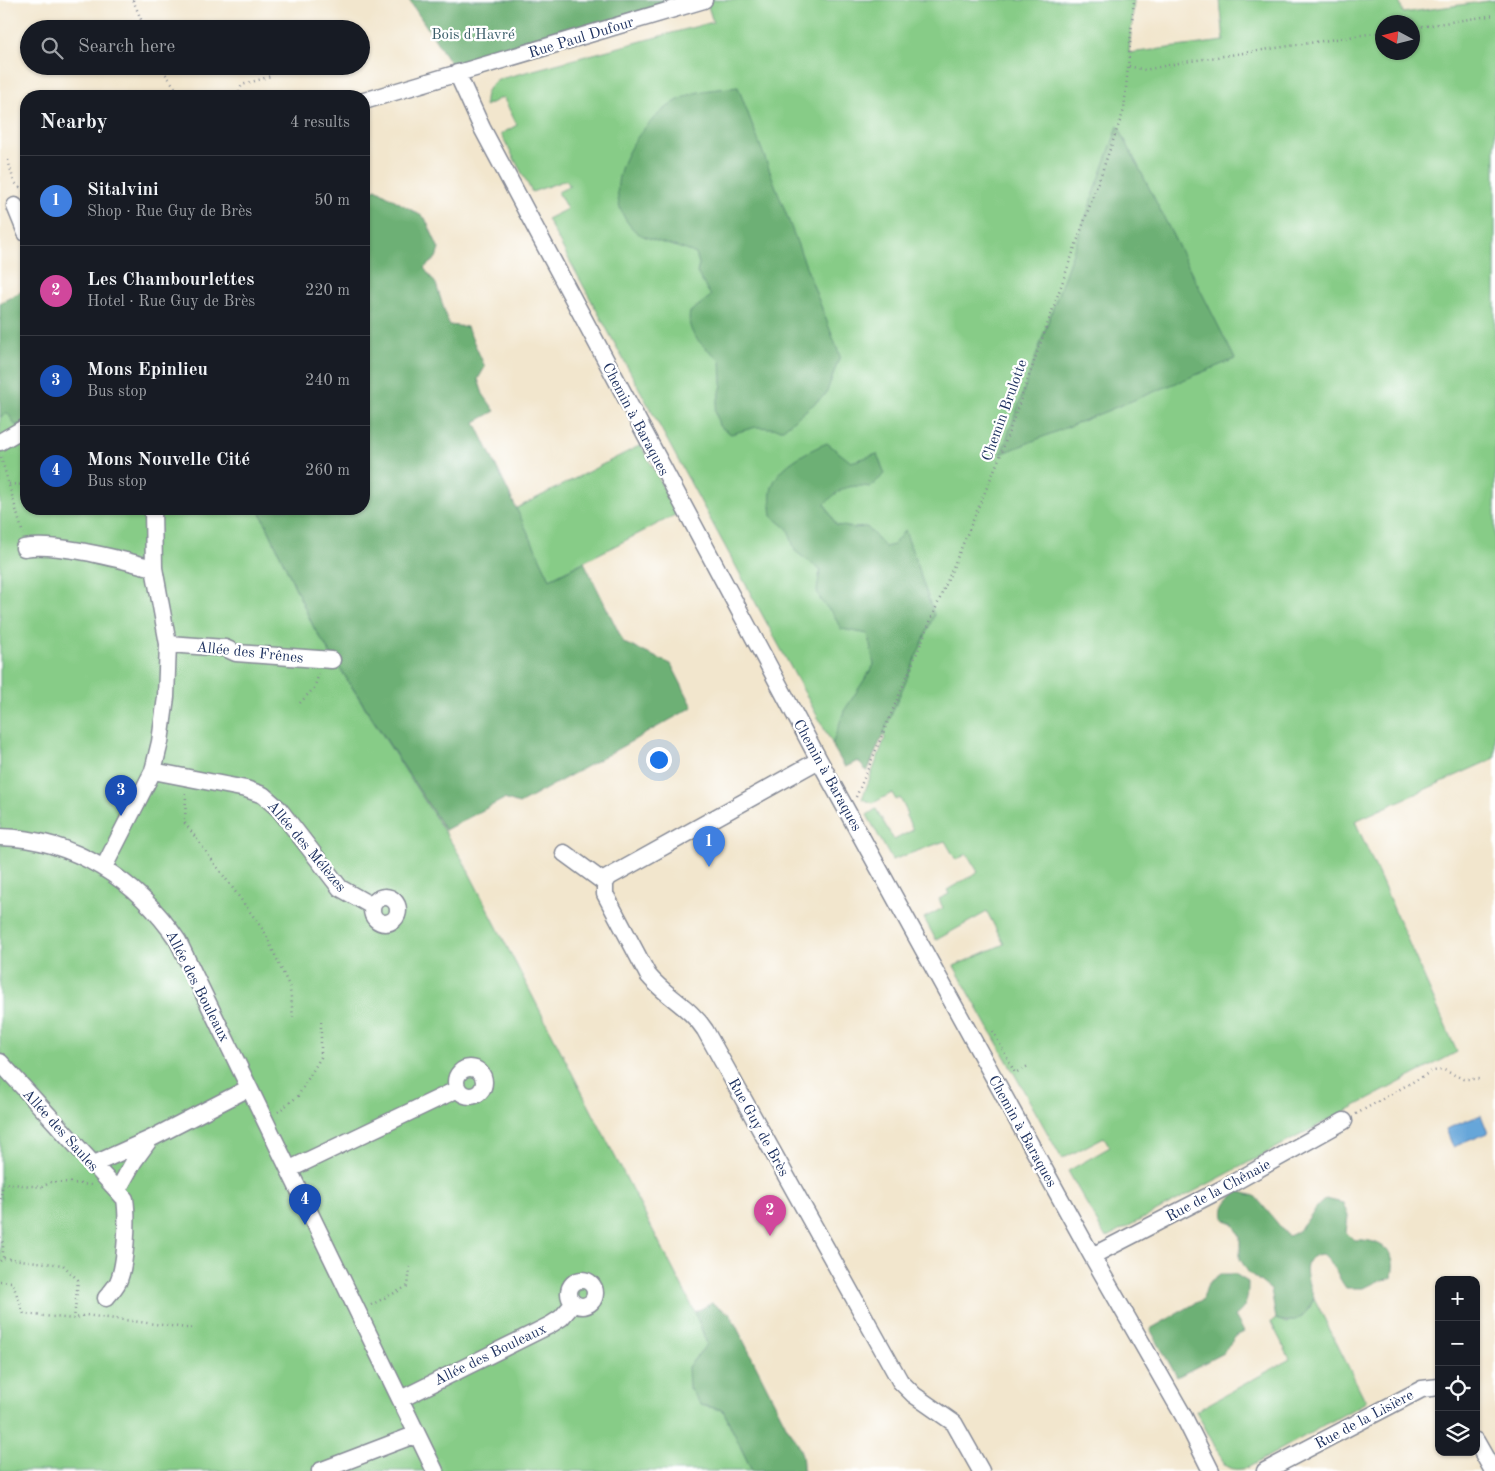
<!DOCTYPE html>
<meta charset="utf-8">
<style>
:root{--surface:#171b24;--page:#20242c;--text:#f1f3f6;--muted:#9ea1a6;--line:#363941;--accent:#b45309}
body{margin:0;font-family:"Old Standard TT",serif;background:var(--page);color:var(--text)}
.controls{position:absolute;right:15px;bottom:15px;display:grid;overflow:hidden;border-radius:10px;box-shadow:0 1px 4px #0004}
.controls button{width:45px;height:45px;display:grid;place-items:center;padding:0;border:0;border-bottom:1px solid var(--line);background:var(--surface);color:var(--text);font:25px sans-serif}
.compass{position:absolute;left:1375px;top:15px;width:45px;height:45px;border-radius:50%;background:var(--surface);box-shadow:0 1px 4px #0004;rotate:277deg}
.you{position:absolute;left:658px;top:759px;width:18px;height:18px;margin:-12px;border:4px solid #fff;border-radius:50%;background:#1a73e8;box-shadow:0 0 0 8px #1a73e833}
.badge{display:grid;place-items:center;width:32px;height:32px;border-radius:50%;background:var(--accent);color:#fff;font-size:16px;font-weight:700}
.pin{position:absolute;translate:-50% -41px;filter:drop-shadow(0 1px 2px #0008)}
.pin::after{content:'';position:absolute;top:26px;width:18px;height:15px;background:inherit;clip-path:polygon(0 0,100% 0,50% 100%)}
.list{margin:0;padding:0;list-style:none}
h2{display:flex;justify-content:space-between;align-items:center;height:65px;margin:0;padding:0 20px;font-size:21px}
h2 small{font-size:16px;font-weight:400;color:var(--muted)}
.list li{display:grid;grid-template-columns:32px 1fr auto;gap:15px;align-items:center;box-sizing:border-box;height:90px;padding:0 20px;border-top:1px solid var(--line)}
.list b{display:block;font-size:19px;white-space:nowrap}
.list p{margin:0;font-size:16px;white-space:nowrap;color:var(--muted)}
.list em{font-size:16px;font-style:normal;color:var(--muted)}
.icon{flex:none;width:28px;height:28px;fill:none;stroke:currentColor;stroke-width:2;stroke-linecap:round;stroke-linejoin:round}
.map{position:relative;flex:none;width:1495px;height:1471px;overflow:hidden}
.search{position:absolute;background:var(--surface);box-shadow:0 1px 4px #0004;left:20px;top:20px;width:350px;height:55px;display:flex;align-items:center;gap:12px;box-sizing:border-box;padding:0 18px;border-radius:28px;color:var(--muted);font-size:19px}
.panel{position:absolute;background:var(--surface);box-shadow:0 1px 4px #0004;left:20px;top:90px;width:350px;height:425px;border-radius:20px}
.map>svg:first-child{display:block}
.green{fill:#87cc87;stroke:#517e72;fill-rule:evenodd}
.forest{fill:#6db074;stroke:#447069}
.water{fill:#66a6d9;stroke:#406a9c}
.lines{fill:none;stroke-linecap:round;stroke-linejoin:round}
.minor-casing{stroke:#868a96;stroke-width:19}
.path{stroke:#868a96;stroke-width:2.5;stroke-dasharray:1 4;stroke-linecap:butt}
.minor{stroke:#fff;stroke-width:16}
.labels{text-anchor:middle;stroke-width:4.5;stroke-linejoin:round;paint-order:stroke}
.park-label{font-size:15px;fill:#3b5e6a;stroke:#fff}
.street-label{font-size:15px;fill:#1b2f5e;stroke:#fff}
</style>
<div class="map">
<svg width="1495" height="1471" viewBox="0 0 1495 1471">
<rect width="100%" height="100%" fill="#fff"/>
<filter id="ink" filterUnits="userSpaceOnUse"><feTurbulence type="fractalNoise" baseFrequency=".02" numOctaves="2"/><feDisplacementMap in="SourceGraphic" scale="10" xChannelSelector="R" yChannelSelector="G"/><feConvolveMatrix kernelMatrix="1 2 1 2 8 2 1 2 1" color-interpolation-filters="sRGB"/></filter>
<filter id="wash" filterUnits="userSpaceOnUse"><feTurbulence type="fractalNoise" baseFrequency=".0096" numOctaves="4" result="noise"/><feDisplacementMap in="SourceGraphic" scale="20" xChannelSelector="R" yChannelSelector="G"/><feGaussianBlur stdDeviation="1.12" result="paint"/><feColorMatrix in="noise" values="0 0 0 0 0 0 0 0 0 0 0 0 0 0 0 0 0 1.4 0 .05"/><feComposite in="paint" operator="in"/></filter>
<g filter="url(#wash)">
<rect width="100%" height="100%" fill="#f2e6cd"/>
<path class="green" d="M706,0h428l-5,53 95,-12 -4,-41h179l4,13 92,-13v758l-140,63 102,231 -351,186 -38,-67 42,-24 -6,-10 -42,22 -108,-193 50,-22 -17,-32 -51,28 -12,-22 19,-10 -4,-9 10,-5 -2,-4 31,-18 -11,-18 -11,6 -11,-19 -53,19 -25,-45 9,-6 18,31 19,-10 -7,-14 2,-2 -8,-16 -4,2 -4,-7 -19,10 -11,-4 23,-61 -2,-4 -16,38 -9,-11 -13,6 -298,-548 20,-10 -9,-17 12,-6 -4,-6 -34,12 -31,-58 16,-9 -14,-28 -18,9c-1,-13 3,-21 15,-27l213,-57zM1382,22h30v30h-30z
M8,412l18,15v82h233l55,119 148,231 233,453 12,32 -19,23 13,38 22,5 29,61h-752v-1054z
M641,445l36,69 -127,65 -35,-70z
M1314,1298l52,104 -117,65c-10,3 -15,4 -24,-2l-29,-54 94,-52 -19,-37 5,-3 11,4 22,-14z"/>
<path class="forest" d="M409,0h295l-247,73z
M738,87l102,269 -14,38 -43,35 -27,-2 -25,7 -12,-8 -4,-16 7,-25 -1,-24c-16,-15 -36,-25 -31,-49l21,-16 -14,-23 2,-9 -3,-10c-16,-8 -49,-13 -61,-23 -46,-44 8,-118 54,-136 15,-6 34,-6 49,-8z
M1118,126l117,233 -234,95z
M376,189l49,29 14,31 -3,9 -12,10 12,16 13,41 18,2 18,40 -7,12 5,15 12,17 -20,11 75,157 34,-17 40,81 47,21 22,43 -174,97 -15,-5 -59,31 -131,-202 -55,-119h105v-315z
M26,289v138l-11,-2 -7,-12 -8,4v-114z
M827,443l24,19 26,-8 8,20 -15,13c-22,-3 -30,1 -45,17l11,21 18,3 13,-1 18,20 8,-2 12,-15 29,85 -67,157 -9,-11 -13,6 -13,-22 12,-34 30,-46 -6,-31 -27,-5 -8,-15 -12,-13 -4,-10 3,-21 -25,-19 -7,-22 -16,-13c-1,-10 -3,-23 1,-32 8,-20 35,-33 54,-41z
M1238,1191l17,5 33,40c17,-4 23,-28 38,-37l17,4 5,13 -2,16 8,8c15,-1 35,3 39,22 1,5 -1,12 -1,16l-14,3 -14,7h-18c-9,-12 -13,-26 -24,-34 -25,2 -14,29 -8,44 -8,18 -18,28 -38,21l-5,-29 -23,-18 -8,-13v-23l-7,-13 -8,-3c-5,-14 3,-20 13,-29z
M1220,1274h15l13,8c0,14 0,25 -13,34l9,16 -8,4 -13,17 -46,24 -27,-48 53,-30 5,-16z
M712,1303l18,11 57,113c11,14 17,26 16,44h-51l-29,-61 -22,-5 -12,-17 -1,-21 19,-23 -12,-32z"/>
<path class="water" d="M1481,1115l7,18 -35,14 -7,-18z"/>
</g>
<g filter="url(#ink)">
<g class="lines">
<g class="minor-casing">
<path id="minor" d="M457,73l25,55 337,632 273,496 91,159 28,56
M364,101l340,-101
M15,206l11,27
M0,442l26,-15
M24,548c34,-6 96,12 130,20
M168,644l57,4 11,5 96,7
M819,760l-210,117 -4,6v11l43,81c17,21 42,32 57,55l195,351 14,14 40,28 27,48
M153,771l93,18 17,6 16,14 61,79 32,18
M0,837c74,2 137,43 178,104l257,530
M564,853l41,30
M104,867l49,-96 7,-29 6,-45 2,-53 -14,-76 -1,-59
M372 910a13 13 0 1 1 26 0a13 13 0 1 1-26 0Z
M0,1062l125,137c3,19 1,66 -7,83 -3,6 -8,11 -12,16
M456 1082a14 14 0 1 1 28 0a14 14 0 1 1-28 0Z
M92,1165l58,-26 99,-51
M290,1169l168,-80
M118,1190l16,-29 16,-22
M1092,1256l132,-68 120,-67
M569 1293a13 13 0 1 1 26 0a13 13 0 1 1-26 0Z
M401,1399l149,-74 11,-7 13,-15
M1476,1441l17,30
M320,1471l97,-37
M1265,1471l157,-82 17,-2"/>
</g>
<path class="path" d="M133,0l12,29
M1412,28l83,-13
M160,66l19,27
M1129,66l16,4 39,-8 198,-30
M236,96l6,-11 29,-9
M8,160l6,22 12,11
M1,457l22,77
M9,484l17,1
M300,703l14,-15 5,-14
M186,793l-1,30 79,108 26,57 3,29
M856,797l145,-343 123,-344 10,-110
M993,1031l22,42 13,-7
M278,1112l20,-16 23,-39v-38
M1356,1114l76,-43 12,-1 19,9h17
M0,1204l3,-21 39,4 11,-6 38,4
M0,1237l3,6v15
M0,1261l3,-3 60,7 15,15 -4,39
M0,1281l12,1 12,32 50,5 11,-4 109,14
M371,1305l37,-19 2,-19"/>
<use href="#minor" class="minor"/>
</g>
</g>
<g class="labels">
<g class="park-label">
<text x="473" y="39">Bois d'Havré</text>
</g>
<g class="street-label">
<text transform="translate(581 37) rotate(-17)" y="5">Rue Paul Dufour</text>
<text transform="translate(1004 410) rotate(-70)" y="5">Chemin Brulotte</text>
<text transform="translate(636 419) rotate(62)" y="5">Chemin à Baraques</text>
<text transform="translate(250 652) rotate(6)" y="5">Allée des Frênes</text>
<text transform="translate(828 775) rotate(61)" y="5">Chemin à Baraques</text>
<text transform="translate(307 846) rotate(50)" y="5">Allée des Mélèzes</text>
<text transform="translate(198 986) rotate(63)" y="5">Allée des Bouleaux</text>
<text transform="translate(759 1127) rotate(61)" y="5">Rue Guy de Brès</text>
<text transform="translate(61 1130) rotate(48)" y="5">Allée des Saules</text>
<text transform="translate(1023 1131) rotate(61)" y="5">Chemin à Baraques</text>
<text transform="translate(1218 1190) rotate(-28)" y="5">Rue de la Chênaie</text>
<text transform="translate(490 1354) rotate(-26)" y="5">Allée des Bouleaux</text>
<text transform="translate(1364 1419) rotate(-28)" y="5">Rue de la Lisière</text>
</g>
</g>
</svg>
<div class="controls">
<button>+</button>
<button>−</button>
<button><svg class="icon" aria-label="locate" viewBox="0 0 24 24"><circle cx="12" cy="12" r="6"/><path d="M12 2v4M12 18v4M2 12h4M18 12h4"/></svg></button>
<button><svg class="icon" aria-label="layers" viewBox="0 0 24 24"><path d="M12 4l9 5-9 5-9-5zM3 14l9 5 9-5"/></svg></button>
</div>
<svg class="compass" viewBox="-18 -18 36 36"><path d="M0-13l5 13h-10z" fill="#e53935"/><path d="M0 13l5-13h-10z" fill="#9ea1a6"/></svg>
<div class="you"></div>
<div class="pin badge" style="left:709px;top:867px;background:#3f7fe0">1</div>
<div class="pin badge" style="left:770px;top:1236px;background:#d1479c">2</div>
<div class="pin badge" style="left:121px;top:816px;background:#1a4fb4">3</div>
<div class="pin badge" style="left:305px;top:1225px;background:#1a4fb4">4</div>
<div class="search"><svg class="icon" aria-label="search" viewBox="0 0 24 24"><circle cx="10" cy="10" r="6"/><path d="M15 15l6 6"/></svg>Search here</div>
<section class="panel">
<h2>Nearby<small>4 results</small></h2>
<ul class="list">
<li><span class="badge" style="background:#3f7fe0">1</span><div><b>Sitalvini</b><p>Shop · Rue Guy de Brès</p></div><em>50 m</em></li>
<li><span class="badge" style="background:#d1479c">2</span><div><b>Les Chambourlettes</b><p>Hotel · Rue Guy de Brès</p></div><em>220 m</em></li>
<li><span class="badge" style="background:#1a4fb4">3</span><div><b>Mons Epinlieu</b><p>Bus stop</p></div><em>240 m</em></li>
<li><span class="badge" style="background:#1a4fb4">4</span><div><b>Mons Nouvelle Cité</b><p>Bus stop</p></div><em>260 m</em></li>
</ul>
</section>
</div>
